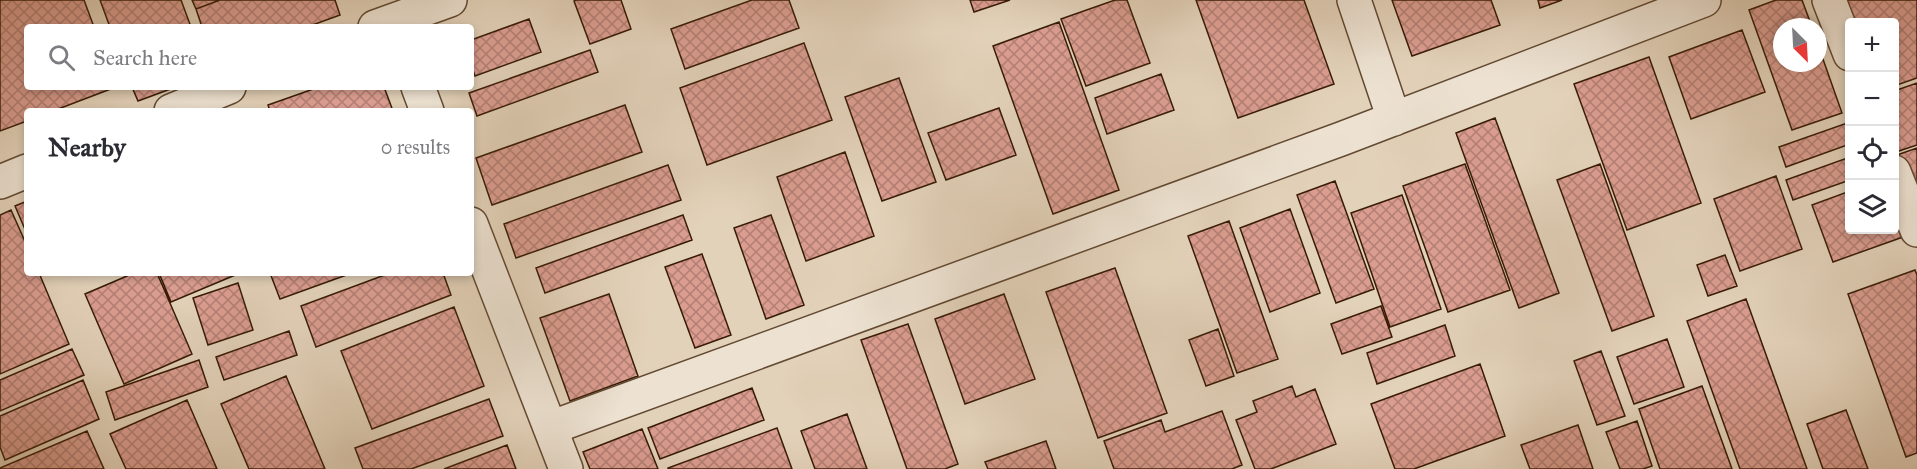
<!DOCTYPE html>
<meta charset="utf-8">
<style>
:root{--surface:#fff;--page:#f7f7f7;--text:#2b2b33;--muted:#7c7c81;--line:#e1e1e2}
body{margin:0;font-family:"IM FELL Great Primer",serif;background:var(--page);color:var(--text)}
.controls{position:absolute;right:18px;top:18px;display:grid;overflow:hidden;border-radius:6px;box-shadow:0 3px 9px #0003}
.controls button{width:54px;height:54px;display:grid;place-items:center;padding:0;border:0;border-bottom:2px solid var(--line);background:var(--surface);color:var(--text);font:30px sans-serif}
.compass{position:absolute;left:1773px;top:18px;width:54px;height:54px;border-radius:50%;background:var(--surface);box-shadow:0 3px 9px #0003;rotate:156deg}
.list{margin:0;padding:0;list-style:none}
h2{display:flex;justify-content:space-between;align-items:center;height:78px;margin:0;padding:0 24px;font-size:26px}
h2 small{font-size:20px;font-weight:400;color:var(--muted)}
.icon{flex:none;width:33px;height:33px;fill:none;stroke:currentColor;stroke-width:2;stroke-linecap:round;stroke-linejoin:round}
.map{position:relative;flex:none;width:1917px;height:469px;overflow:hidden}
.search{position:absolute;background:var(--surface);box-shadow:0 3px 9px #0003;left:24px;top:24px;width:450px;height:66px;display:flex;align-items:center;gap:15px;box-sizing:border-box;padding:0 21px;border-radius:6px;color:var(--muted);font-size:22px}
.panel{position:absolute;background:var(--surface);box-shadow:0 3px 9px #0003;left:24px;top:108px;width:450px;height:168px;border-radius:6px}
.map>svg:first-child{display:block}
.building{fill:url(#building-cross-hatch);stroke:#371b05;stroke-width:1.5}
.lines{fill:none;stroke-linecap:round;stroke-linejoin:round}
.minor-casing{stroke:#624932;stroke-width:36}
.minor{stroke:#ede2d2;stroke-width:33}
</style>
<div class="map">
<svg width="1917" height="469" viewBox="0 0 1917 469">
<defs>
<pattern id="building-cross-hatch" width="8" height="8" patternUnits="userSpaceOnUse" patternTransform="scale(1.5)"><rect width="8" height="8" fill="#db9d90"/><path d="M0 0l8 8M0 8l8-8" fill="none" stroke="#b27f74"/></pattern>
</defs>
<rect width="100%" height="100%" fill="#e3d2ba"/>
<filter id="stains"><feTurbulence type="fractalNoise" baseFrequency=".00333" numOctaves="4"/><feColorMatrix values="0 0 0 0 .2 0 0 0 0 .09 0 0 0 0 .02 0 0 0 .5 -.17"/></filter>
<radialGradient id="worn" r=".72"><stop offset=".6" stop-color="#630" stop-opacity="0"/><stop offset="1" stop-color="#630" stop-opacity=".3"/></radialGradient>
<path class="building" d="M0,0h84l10,27h-67v60h89l-63,24h-26v10l-27,10z
M100,0h81l10,27h-81z
M192,0h28l-24,9z
M220,0h115l5,15 -33,12h-105l-6,-18z
M576,0h45l10,29 -41,15 -16,-43z
M752,0h37l10,28 -114,41 -14,-40z
M970,0h40l-36,12z
M1115,0h12l23,63 -64,23 -25,-67z
M1196,0h108l30,84 -96,34z
M1392,0h99l9,25 -88,31z
M1538,0h24l-22,8z
M1776,0h26l10,27h-30v36h36v-18l24,68 -50,17 -43,-120z
M1842,0h75v78l-23,8v-64h-44z
M529,19l12,33 -66,24 -4,-12v-24z
M1059,22l60,168 -66,24 -60,-168z
M1742,30l23,62 -74,27 -22,-62z
M804,43l28,77 -125,45 -27,-77z
M590,50l8,22 -121,44 -8,-23z
M1649,57l52,146 -74,27 -53,-146z
M1161,74l13,36 -67,24 -12,-36z
M899,78l37,104 -54,19 -37,-104z
M1917,83v62l-21,7 -2,-4v-57z
M132,87h44l-38,14z
M319,87h65l9,24h-123l-2,-6z
M625,105l17,47 -150,53 -16,-47z
M999,108l17,47 -70,25 -18,-47z
M1495,118l64,175 -40,15 -63,-175z
M1850,122v22l-64,23 -7,-20z
M1917,148v44l-6,2 -14,-39z
M845,152l29,84 -68,25 -29,-84z
M1850,157v23l-57,20 -7,-20z
M1465,164l45,126 -62,22 -45,-126z
M1600,164l54,152 -42,15 -55,-151z
M668,165l13,35 -165,58 -12,-34z
M1776,176l26,73 -62,22 -26,-72z
M1335,181l39,108 -38,14 -39,-108z
M1850,191v39h44v-15l9,22 -70,25 -21,-57z
M1402,195l39,114 -51,18 -39,-114z
M27,201v33l-12,-28z
M1290,209l30,84 -50,19 -30,-84z
M11,210l16,36v27h12l30,71 -69,30v-159z
M683,215l9,25 -147,53 -9,-25z
M771,215l33,90 -38,14 -32,-91z
M1229,221l49,138 -41,14 -49,-137z
M702,254l29,81 -36,13 -30,-81z
M1725,255l12,31 -29,10 -11,-31z
M1115,268l52,145 -69,25 -52,-146z
M1915,270l2,5v178l-11,4 -58,-163z
M134,273h23l35,81 -68,30 -39,-90z
M159,273h81l-69,29z
M270,273h82l-72,26z
M390,273h53l8,22 -135,52 -15,-41z
M238,283l15,47 -45,15 -15,-47z
M609,294l29,82 -68,25 -30,-83z
M1004,294l31,85 -70,25 -30,-85z
M1746,299l61,170h-67l-53,-148z
M1381,306l11,31 -50,17 -11,-30z
M454,307l30,79 -112,43 -31,-78z
M908,324l50,140 -13,5h-38l-46,-129z
M1445,325l10,31 -78,28 -10,-31z
M1218,329l16,47 -28,10 -17,-46z
M289,331l8,24 -73,25 -8,-23z
M1667,339l17,48 -50,17 -17,-47z
M72,349l12,26 -84,36v-31z
M1601,351l24,65 -28,9 -23,-64z
M199,360l9,27 -93,33 -9,-28z
M1480,364l25,72 -91,33h-19l-24,-65z
M286,376l39,93h-76l-28,-65z
M83,380l16,39 -94,41 -5,-13v-31z
M1292,386l4,11 19,-8 21,55 -65,25h-16l-19,-49 21,-8 -4,-11z
M1702,386l30,83h-72l-21,-60z
M752,388l12,32 -104,39 -12,-31z
M489,399l14,37 -92,33h-48l-8,-21z
M187,400l30,69h-91l-16,-35z
M1846,410l22,59h-45l-16,-45z
M1222,411l20,54 -10,4h-118l-10,-28 57,-21 4,12z
M847,414l20,55h-52l-14,-38z
M1637,421l15,45 -9,3h-23l-14,-37z
M1578,425l15,44h-63l-9,-24z
M777,428l15,41h-124v-1z
M642,429l16,40h-68l-7,-17z
M87,431l17,38h-104v-1z
M1046,441l10,28h-68l-3,-7z
M507,445l9,24h-72z"/>
<g class="lines">
<g class="minor-casing">
<path id="minor" d="M1354,0l40,119
M1829,0l21,54
M375,27l75,-27
M418,87l9,24
M171,111l58,-24
M1894,172l23,58
M0,182l27,-11
M471,224l95,245
M550,428l791,-289 363,-139"/>
</g>
<use href="#minor" class="minor"/>
</g>
<rect width="100%" height="100%" filter="url(#stains)"/>
<rect width="100%" height="100%" fill="url(#worn)"/>
</svg>
<div class="controls">
<button>+</button>
<button>−</button>
<button><svg class="icon" aria-label="locate" viewBox="0 0 24 24"><circle cx="12" cy="12" r="6"/><path d="M12 2v4M12 18v4M2 12h4M18 12h4"/></svg></button>
<button><svg class="icon" aria-label="layers" viewBox="0 0 24 24"><path d="M12 4l9 5-9 5-9-5zM3 14l9 5 9-5"/></svg></button>
</div>
<svg class="compass" viewBox="-18 -18 36 36"><path d="M0-13l5 13h-10z" fill="#e53935"/><path d="M0 13l5-13h-10z" fill="#7c7c81"/></svg>
<div class="search"><svg class="icon" aria-label="search" viewBox="0 0 24 24"><circle cx="10" cy="10" r="6"/><path d="M15 15l6 6"/></svg>Search here</div>
<section class="panel">
<h2>Nearby<small>0 results</small></h2>
<ul class="list">
</ul>
</section>
</div>
